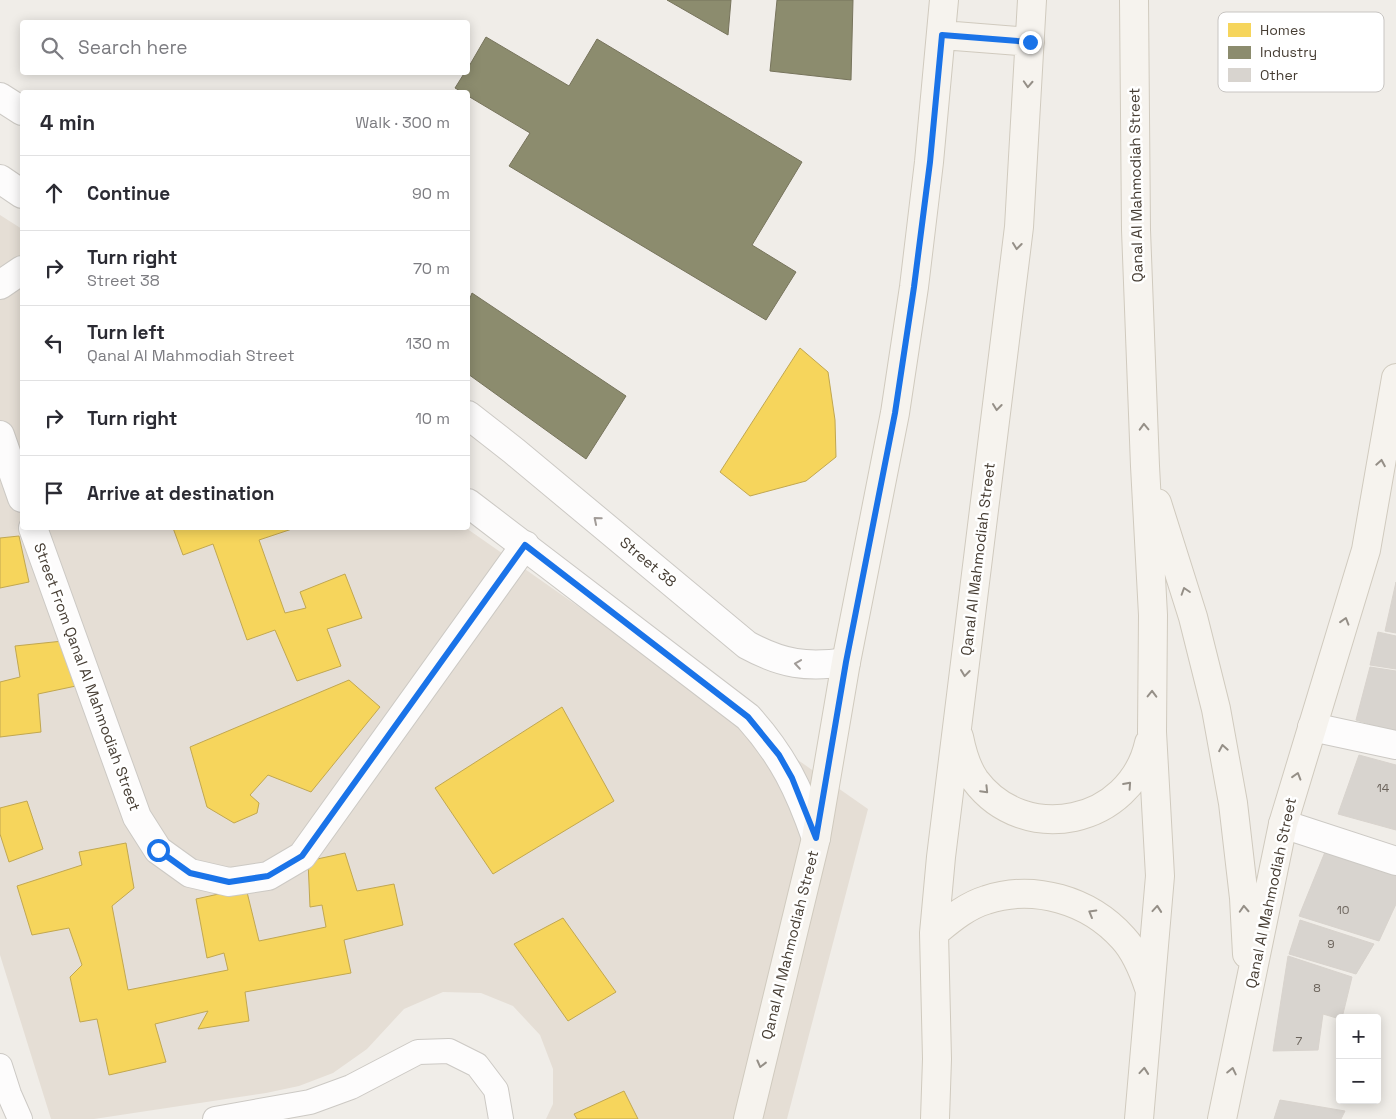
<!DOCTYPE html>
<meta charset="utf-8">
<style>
:root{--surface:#fff;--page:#f7f7f7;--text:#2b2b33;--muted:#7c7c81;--line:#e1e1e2}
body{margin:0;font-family:"Space Grotesk",sans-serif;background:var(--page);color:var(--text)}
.controls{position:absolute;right:15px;bottom:15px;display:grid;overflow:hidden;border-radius:5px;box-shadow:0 2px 12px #0003}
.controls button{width:45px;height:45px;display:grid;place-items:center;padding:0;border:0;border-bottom:1px solid var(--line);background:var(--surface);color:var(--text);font:25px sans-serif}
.stop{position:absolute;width:15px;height:15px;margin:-11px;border:4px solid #1a73e8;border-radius:50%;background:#fff}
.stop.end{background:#1a73e8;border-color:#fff;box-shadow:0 1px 5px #0008}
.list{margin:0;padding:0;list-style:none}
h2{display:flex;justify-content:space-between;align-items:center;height:65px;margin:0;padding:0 20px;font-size:21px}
h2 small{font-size:16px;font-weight:400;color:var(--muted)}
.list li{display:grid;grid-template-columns:32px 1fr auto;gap:15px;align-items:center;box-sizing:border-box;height:75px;padding:0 20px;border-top:1px solid var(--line)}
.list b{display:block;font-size:19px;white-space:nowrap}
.list p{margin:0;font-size:16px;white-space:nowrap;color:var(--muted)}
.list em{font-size:16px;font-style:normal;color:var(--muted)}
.icon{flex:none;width:28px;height:28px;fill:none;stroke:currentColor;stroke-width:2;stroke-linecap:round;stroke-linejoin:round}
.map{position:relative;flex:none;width:1396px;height:1119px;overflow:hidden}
.search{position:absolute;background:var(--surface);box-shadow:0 2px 12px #0003;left:20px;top:20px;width:450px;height:55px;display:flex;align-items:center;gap:12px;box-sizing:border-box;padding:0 18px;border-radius:5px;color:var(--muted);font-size:19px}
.panel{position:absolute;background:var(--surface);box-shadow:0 2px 12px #0003;left:20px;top:90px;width:450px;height:440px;border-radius:5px}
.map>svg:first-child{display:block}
.residential{fill:#e5ded5}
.homes{fill:#f6d55c;stroke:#c1a750}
.industry{fill:#8c8c6e;stroke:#77745c}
.building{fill:#d8d4cf;stroke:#d8d3cd}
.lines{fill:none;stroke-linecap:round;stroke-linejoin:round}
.service-casing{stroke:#ccc9c4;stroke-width:26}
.minor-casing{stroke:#ccc9c4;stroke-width:30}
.tertiary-casing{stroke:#ccc9c4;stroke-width:30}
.secondary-casing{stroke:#d0cabe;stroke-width:30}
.service{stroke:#fdfcfc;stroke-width:24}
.minor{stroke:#fdfcfc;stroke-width:28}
.tertiary{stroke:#fdfcfc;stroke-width:28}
.secondary{stroke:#f6f3ee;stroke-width:28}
.oneway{stroke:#958f87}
.oneway2{stroke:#a29c98}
.route{stroke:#1a73e8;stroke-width:6}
.labels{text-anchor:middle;stroke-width:5;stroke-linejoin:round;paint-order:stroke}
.number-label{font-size:12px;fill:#6c645c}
.street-label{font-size:15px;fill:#463d33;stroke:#fff}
.key{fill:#fff;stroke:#c8c5c2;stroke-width:1}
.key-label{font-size:14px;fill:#463d33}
</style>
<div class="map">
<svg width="1396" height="1119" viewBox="0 0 1396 1119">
<rect width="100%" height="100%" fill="#f0ede8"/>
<path class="residential" d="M0,215l22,14v299h444l402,281 -81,310h-241l7,-15v-35l-13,-34 -27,-29 -32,-13 -38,-1 -39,17 -37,40 -34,24 -34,13 -33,7 -172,26h-43l-51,-164z"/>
<path class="homes" d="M800,348l28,24 7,48 1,37 -30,24 -56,15 -30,-24z
M173,528h122l-36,12 26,73 21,-5 -6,-16 45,-18 17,44 -35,11 14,37 -44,15 -22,-51 -28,10 -34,-96 -30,11z
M19,536l10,46 -29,6v-50z
M63,641l13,45 -38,8 3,38 -41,5v-55l20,-5 -5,-31z
M349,680l31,27 -69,85 -43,-17 -18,20 9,8 -2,10 -23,10 -27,-16 -17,-60z
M562,707l52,94 -121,73 -58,-86z
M27,801l16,48 -34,13 -9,-28v-26z
M126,843l8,45 -22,18 16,84 100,-20 -4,-17 -17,5 -11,-59 50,-11 13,53 67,-14 -4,-22 -12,2 -2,-46 37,-8 12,38 37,-7 9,41 -59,15 7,33 -106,19 4,29 -51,8 10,-18 -53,13 11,38 -57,13 -12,-56 -17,3 -10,-45 12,-12 -13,-37 -37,7 -15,-49 65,-21 -3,-13z
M563,918l53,74 -48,29 -54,-77z
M624,1091l14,28h-61l-3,-5z"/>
<path class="industry" d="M667,0h64l-3,35z
M777,0h76l-2,80 -81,-9z
M486,37l83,49 28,-47 205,123 -50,83 44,27 -30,48 -257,-154 21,-33 -62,-37v-4h-6l-7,-4 10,-16h3v-4z
M472,293l154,103 -40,63 -118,-85v-71z"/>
<path class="building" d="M1396,582v51l-11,-2z
M1378,632l18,4v33l-26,-4z
M1370,667l26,4v61l-40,-12z
M1359,755l37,10v65l-58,-16z
M1325,852l71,21v31l-17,37 -80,-25z
M1300,920l74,24 -18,30 -67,-20z
M1288,956l64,21 -10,41 -2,1 -17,-5 -5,36 -45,1z
M1280,1100l65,11 -4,8h-67z"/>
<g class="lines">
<g class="service-casing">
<path id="service" d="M0,1066l9,28 11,25
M215,1119l95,-17 41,-15 67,-35 31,-1 28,14 19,25 5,29"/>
</g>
<g class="minor-casing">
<path id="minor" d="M0,285l22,-15
M0,435l22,63
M33,528l104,289 21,33 32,23 39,9 39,-6 34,-20 223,-311
M1312,727l84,18
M1283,824l113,37"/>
</g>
<g class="tertiary-casing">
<path id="tertiary" d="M0,97l22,14
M0,179l22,15
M468,415l46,36 233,194c35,19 60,23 99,17
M468,503l280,214c35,39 51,72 68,121"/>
</g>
<g class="secondary-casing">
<path id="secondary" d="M1134,0l2,230 9,236 8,149 -1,117 8,144 -21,243
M942,35l88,7
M1157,503l36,114 23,92 17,94 11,95 3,56
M959,737c3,15 7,30 16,43 50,67 156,44 174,-37
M934,933c16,-13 32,-27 52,-33 48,-16 103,0 137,38 13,14 20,32 26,50
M748,1119l68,-281 30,-176 49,-249 19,-126 15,-125 15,-162
M935,1119l2,-60 -3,-126 7,-76 78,-630 13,-227
M1222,1119l61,-295 83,-274 30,-172"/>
</g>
<use href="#service" class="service"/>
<use href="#minor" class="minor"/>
<use href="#tertiary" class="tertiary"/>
<use href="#secondary" class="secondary"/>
</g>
<defs><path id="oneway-chevron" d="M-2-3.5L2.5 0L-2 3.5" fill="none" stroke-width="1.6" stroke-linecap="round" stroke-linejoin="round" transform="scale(1.25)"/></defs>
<g class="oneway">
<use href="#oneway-chevron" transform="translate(1028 84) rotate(93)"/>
<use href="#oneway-chevron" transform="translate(1017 246) rotate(97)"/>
<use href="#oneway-chevron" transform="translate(997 407) rotate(97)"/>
<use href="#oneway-chevron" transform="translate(1144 427) rotate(-92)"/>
<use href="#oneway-chevron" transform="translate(1381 463) rotate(-80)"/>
<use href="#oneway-chevron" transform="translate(1185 591) rotate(-108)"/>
<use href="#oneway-chevron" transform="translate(1345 621) rotate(-73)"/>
<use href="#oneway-chevron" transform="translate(965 673) rotate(97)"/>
<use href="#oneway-chevron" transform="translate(1152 694) rotate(-89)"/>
<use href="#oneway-chevron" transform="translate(1223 748) rotate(-100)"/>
<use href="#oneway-chevron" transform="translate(1297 776) rotate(-73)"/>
<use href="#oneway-chevron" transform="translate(1128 785) rotate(-48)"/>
<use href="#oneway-chevron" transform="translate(985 790) rotate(46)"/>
<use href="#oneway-chevron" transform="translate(1157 909) rotate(-85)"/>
<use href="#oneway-chevron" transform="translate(1244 909) rotate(-93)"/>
<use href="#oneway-chevron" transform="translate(1092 913) rotate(-150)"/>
<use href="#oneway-chevron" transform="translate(761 1064) rotate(104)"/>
<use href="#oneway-chevron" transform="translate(1144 1071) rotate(-85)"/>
<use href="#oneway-chevron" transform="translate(1232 1071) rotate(-78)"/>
</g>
<g class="oneway2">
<use href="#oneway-chevron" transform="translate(597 520) rotate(-140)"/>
<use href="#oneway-chevron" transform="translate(798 664) rotate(-172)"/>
</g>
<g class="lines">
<path class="route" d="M158,850l32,23 39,9 39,-6 34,-20 223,-311 223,172 31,38 13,23 24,60 30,-176 49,-249 19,-126 16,-125 12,-127 88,7"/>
</g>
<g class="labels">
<g class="number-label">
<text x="1383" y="792">14</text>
<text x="1343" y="914">10</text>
<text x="1331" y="948">9</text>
<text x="1317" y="992">8</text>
<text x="1299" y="1045">7</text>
</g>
<g class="street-label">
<text transform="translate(1136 185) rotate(-91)" y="5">Qanal Al Mahmodiah Street</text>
<text transform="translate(978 559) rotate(-83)" y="5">Qanal Al Mahmodiah Street</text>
<text transform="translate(648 562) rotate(40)" y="5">Street 38</text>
<text transform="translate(87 677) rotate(70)" y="5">Street From Qanal Al Mahmodiah Street</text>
<text transform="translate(1271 893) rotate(-78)" y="5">Qanal Al Mahmodiah Street</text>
<text transform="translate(790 945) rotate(-76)" y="5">Qanal Al Mahmodiah Street</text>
</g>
</g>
<rect x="1218" y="12" width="166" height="80" rx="8" class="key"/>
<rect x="1228" y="23" width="23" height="14" fill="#f6d55c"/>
<rect x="1228" y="46" width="23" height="13" fill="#8c8c6e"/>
<rect x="1228" y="68" width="23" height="14" fill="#d8d4cf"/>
<g class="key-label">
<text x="1260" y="35">Homes</text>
<text x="1260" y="57">Industry</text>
<text x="1260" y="80">Other</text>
</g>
</svg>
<div class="controls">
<button>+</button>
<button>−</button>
</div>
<div class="stop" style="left:158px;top:850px"></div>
<div class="stop end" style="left:1030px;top:42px"></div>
<div class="search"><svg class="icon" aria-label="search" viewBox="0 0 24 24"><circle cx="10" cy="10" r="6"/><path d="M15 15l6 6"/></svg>Search here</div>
<section class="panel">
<h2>4 min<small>Walk · 300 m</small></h2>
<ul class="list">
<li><svg class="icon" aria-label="ahead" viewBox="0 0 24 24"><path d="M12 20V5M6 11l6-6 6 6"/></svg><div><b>Continue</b></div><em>90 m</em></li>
<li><svg class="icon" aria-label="right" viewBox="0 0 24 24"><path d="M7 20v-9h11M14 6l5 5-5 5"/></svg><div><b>Turn right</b><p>Street 38</p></div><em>70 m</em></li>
<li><svg class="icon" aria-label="left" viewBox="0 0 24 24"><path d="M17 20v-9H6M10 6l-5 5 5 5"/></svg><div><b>Turn left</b><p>Qanal Al Mahmodiah Street</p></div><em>130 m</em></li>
<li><svg class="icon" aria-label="right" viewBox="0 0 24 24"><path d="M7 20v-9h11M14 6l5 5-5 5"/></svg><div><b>Turn right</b></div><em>10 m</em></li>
<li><svg class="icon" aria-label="arrive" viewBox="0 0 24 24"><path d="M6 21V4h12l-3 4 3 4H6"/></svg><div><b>Arrive at destination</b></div></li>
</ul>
</section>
</div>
